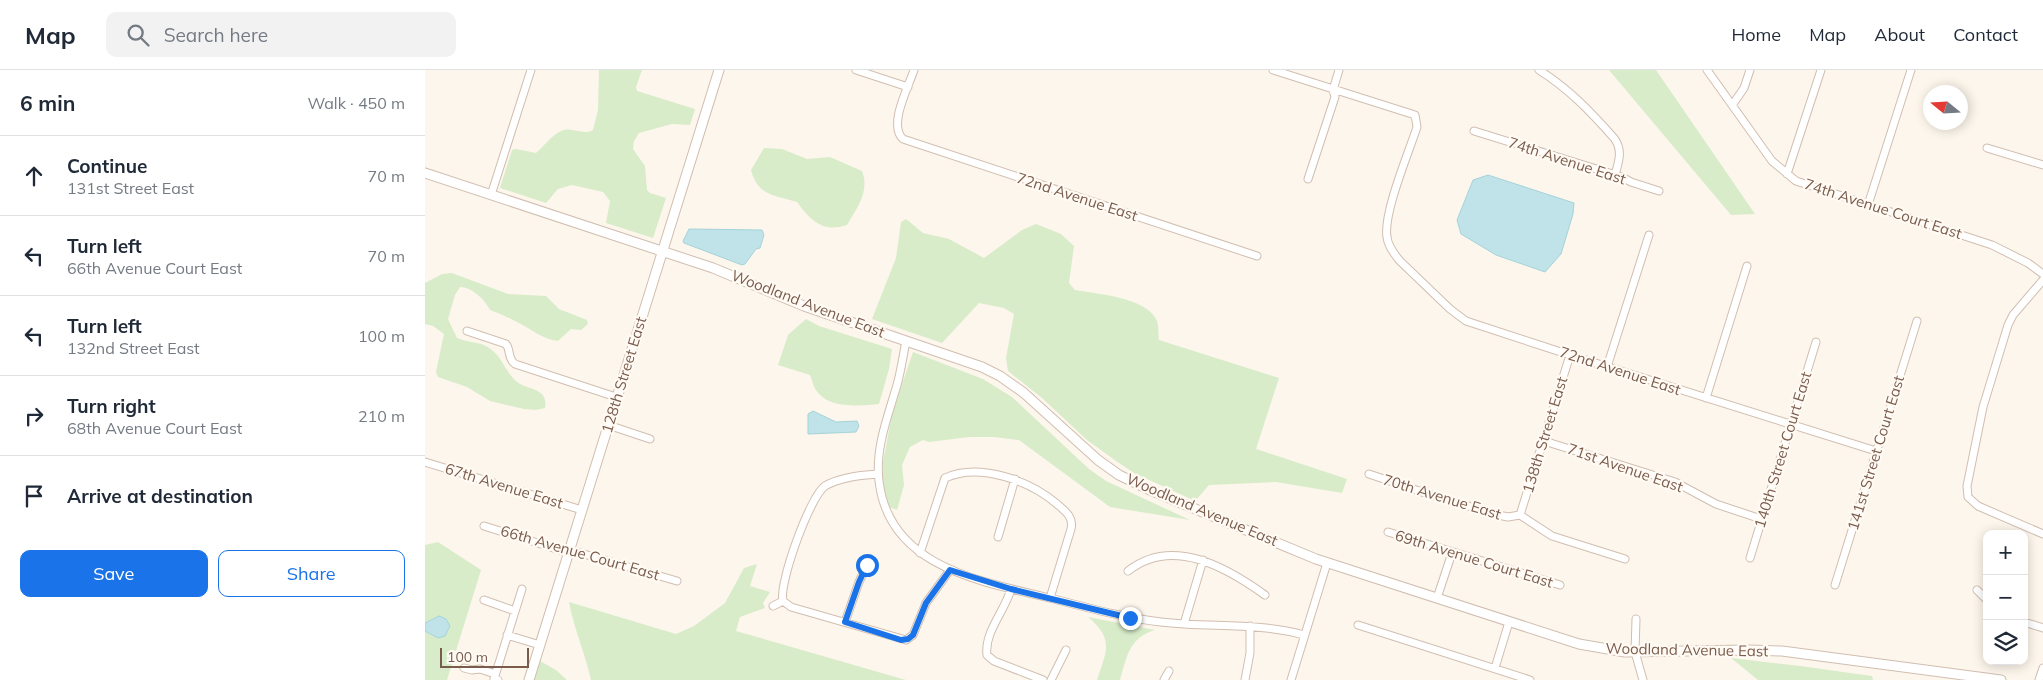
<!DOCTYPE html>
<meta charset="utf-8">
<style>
:root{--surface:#fff;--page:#f2f2f3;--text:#1f2937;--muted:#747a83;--line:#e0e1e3;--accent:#1a73e8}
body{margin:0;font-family:Mulish,sans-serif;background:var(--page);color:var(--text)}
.controls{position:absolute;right:15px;bottom:15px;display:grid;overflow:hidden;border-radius:10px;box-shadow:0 2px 12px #0003}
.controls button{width:45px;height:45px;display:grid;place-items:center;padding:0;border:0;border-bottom:1px solid var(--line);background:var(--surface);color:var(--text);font:25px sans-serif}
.compass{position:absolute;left:1498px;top:15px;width:45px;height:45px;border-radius:50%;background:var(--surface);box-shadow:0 2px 12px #0003;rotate:288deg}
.scale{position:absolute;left:15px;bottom:12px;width:89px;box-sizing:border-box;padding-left:5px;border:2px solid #7a5c4d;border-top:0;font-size:14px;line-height:18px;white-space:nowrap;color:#7a5c4d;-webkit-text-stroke:4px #fffaf3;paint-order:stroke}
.stop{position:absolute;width:15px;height:15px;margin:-11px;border:4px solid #1a73e8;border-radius:50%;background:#fff}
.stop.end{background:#1a73e8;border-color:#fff;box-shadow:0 1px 5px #0008}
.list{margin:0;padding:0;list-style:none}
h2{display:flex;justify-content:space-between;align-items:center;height:65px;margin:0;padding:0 20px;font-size:21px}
h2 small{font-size:16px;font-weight:400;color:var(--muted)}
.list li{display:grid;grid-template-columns:32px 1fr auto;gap:15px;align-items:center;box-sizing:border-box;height:80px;padding:0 20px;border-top:1px solid var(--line)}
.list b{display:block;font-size:19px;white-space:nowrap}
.list p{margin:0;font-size:16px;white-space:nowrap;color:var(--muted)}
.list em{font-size:16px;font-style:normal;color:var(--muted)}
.actions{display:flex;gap:10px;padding:15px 20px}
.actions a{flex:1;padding:11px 0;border:1px solid var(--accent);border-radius:10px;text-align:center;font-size:18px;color:var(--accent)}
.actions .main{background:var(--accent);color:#fff}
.icon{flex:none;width:28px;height:28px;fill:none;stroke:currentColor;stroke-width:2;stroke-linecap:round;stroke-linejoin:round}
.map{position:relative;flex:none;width:1618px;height:610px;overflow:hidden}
header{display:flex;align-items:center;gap:30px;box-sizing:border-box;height:70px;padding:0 25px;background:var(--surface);border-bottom:1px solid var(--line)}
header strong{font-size:24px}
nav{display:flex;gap:28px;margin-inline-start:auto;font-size:18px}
.search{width:350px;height:45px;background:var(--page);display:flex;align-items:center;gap:12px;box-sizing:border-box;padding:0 18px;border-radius:10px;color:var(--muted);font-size:19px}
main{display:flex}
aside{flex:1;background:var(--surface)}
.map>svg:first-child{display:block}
.green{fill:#d8ecc9}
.water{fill:#bfe3e8;stroke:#a5d3da}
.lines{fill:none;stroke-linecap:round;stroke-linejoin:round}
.minor-casing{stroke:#d1beb0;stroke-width:9}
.tertiary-casing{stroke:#d1beb0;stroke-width:11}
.minor{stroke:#fff;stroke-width:7}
.tertiary{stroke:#fff;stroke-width:9}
.route{stroke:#1a73e8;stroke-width:6}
.labels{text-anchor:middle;stroke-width:4.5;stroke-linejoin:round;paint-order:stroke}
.street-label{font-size:15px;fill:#7a5c4d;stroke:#fffaf3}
</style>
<header>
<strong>Map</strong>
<div class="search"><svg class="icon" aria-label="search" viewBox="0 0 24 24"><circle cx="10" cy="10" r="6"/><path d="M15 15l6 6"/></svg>Search here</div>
<nav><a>Home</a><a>Map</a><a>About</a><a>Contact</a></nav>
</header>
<main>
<aside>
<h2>6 min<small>Walk · 450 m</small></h2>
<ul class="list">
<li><svg class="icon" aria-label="ahead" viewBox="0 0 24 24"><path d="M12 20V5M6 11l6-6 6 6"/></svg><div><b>Continue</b><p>131st Street East</p></div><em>70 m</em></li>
<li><svg class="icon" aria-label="left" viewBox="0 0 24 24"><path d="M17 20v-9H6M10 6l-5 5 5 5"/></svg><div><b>Turn left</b><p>66th Avenue Court East</p></div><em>70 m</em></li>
<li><svg class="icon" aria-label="left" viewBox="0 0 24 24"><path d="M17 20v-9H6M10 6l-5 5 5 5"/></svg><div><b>Turn left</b><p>132nd Street East</p></div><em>100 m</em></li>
<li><svg class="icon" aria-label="right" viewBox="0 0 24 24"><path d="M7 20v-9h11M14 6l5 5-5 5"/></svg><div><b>Turn right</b><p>68th Avenue Court East</p></div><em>210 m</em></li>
<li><svg class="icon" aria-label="arrive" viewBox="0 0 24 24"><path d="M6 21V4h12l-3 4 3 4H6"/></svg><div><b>Arrive at destination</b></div></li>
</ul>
<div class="actions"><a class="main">Save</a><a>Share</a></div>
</aside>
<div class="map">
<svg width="1618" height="610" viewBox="0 0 1618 610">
<rect width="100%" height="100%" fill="#fdf6ec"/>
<path class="green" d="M174,0h43l-6,17 1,4 58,18 -5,16 -18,-1 -33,9 -5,8 -1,8 12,17 2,24 3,3 16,5 -13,40 -47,-15 4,-22 -7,-9 -31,-7 -14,4 -12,14 -46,-15 12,-38 4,-1 20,4c8,-7 16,-18 25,-22 11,-5 22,5 32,-1l5,-20z
M1184,0h47l99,144 -24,1z
M339,78l18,1 25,10 23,-2 32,14c8,20 -5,37 -15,54 -24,8 -36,-4 -50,-23 -23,-7 -39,-6 -46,-32z
M481,149l17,14 26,6 35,19 38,-28 14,-6 25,10 13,12 -5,37 6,7c22,4 72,7 82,31 2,5 1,14 2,19l120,38 -23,71 91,30 -5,14 -66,-11 -67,3 -14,16 -61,-28 -18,-12 -29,-21 -45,-42 -34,-27 -2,-13 8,-44 -10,-6 -25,-5 -37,40 -70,-24 24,-61 5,-36z
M27,203l56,21 38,2 13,13 28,11 1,4 -7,6 -10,-1 -13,12c-16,-2 -25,-11 -39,-18 -9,-5 -19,-9 -29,-13 -5,-10 -18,-23 -30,-23l-5,8 -7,24 9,19c11,5 26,3 36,13 10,8 13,22 24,31 11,8 32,6 28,26l-9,2 -12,-1 -34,-8 -23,-14 -29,-10 -2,-5 8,-38 -11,-8 -8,-2v-41l17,-9z
M381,249l13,7 73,23 -3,20 -10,35c-19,2 -51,5 -63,-14 -3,-4 -4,-11 -6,-15l-32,-10 10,-30z
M488,282l70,27 29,18 77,72 17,12 84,39 -80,-13 -91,-67 -25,-3h-25l-40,5 -6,-2 -13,7 -8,18 2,20 -7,25 -8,-3 -7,-25 1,-20 9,-48z
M13,472l43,28 -34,110h-22v-49l13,7 11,-8v-4l-6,-9h-7l-11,6v-78z
M332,494l-7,22 20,6 -7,11 2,5 -25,9 -4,14 170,49h-315c-6,-27 -17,-51 -22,-78l107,32 18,-8 31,-23 19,-35z
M663,547l67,13c-26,8 -28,26 -35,50h-23c10,-30 17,-41 -9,-63z
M1306,588l69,8 72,10 1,4h-115z
M115,591l16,9 11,10h-33z"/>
<path class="water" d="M1063,105l86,28 -1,11 -12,40 -16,18 -49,-17 -35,-21 -4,-14 16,-40z
M264,159l73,1 2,5 -4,13 -4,1 -11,15 -3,1 -58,-22 -1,-2z
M388,341l23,11 21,-1 2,5 -3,6 -48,2v-20z
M14,546l7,3 4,7 -5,10 -7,2 -13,-7v-8z"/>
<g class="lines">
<g class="minor-casing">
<path id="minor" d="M431,0l52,17
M489,0c-6,18 -26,55 -11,69l354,117
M848,0l142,45 2,12c-8,25 -34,86 -30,110 1,9 7,17 13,24l50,48 16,12 104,34 306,96
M1114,0c30,19 51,41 75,68 9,12 5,23 1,37
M1282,0l65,91 24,20 196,64 36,18 15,11
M1308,34l11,-16 6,-18
M1049,61l148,46 9,5 28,9
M1562,78l56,17
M1362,104l34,-104
M883,109l27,-82 -2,-7 6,-20
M66,125l40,-125
M1443,135l43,-135
M1618,210l-30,35 -5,10 -25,82 -16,79 1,11 10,9 65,28
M42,261l39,13c5,6 1,14 9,20l101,33
M481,271c-3,15 -5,30 -9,44 -9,31 -22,63 -18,96 10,88 106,101 175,118 35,9 71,19 107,23 49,6 95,0 143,13
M1182,297l42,-132
M1281,328l41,-132
M183,355l42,14
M1119,371l131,41 41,22 45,15
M0,392l157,48
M944,404l56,19 73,22 10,2 12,-2
M1095,445l50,-160
M1095,445l32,21 73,23
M59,456l82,26 4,-2 107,31
M963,462l172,53
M573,467l17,-58
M495,483l25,-75c35,-16 85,3 112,26 8,7 17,13 14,25l-21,69
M1325,488l66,-216
M703,501c44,-35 98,-4 137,24
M1410,515l82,-264
M586,519c-6,22 -27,43 -24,66l7,6 49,19
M1552,520l10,10
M1012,528l15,-45
M59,530l31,11
M358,531l8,6 115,33 7,-5 13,-32 24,-33
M358,531c-5,-16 27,-105 42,-115 15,-9 36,-11 53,-12
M348,536l10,-5
M1211,549l-1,33 8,28
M420,552l14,-40 8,-17
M1599,552l19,6
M759,554l19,-64
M933,555l172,55
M82,565l33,10
M39,598l8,2 8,-1 15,5
M1070,598l14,-46
M73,610l-4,-1 28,-90
M626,610l15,-30
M739,610l5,-9
M820,610l5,-27v-27
M866,610l36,-117
M1614,610l4,-12"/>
</g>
<g class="tertiary-casing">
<path id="tertiary" d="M0,103l288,95 91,38 178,61 18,9 24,17 74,67 21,15 33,16 164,68 263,85 46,8 124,-2 33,1 219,29
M104,610l190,-610"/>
</g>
<use href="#minor" class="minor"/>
<use href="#tertiary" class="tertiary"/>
</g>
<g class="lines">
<path class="route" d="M442,495l-8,17 -14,40 56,18 7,-1 5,-4 13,-32 24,-33 61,19 119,29"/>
</g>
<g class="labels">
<g class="street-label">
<text transform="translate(1142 91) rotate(18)" y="5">74th Avenue East</text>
<text transform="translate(652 127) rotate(18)" y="5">72nd Avenue East</text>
<text transform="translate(1458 139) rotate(18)" y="5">74th Avenue Court East</text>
<text transform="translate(383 234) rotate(21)" y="5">Woodland Avenue East</text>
<text transform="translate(1195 301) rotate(18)" y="5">72nd Avenue East</text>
<text transform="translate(199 305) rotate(-73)" y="5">128th Street East</text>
<text transform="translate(1120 365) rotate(-73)" y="5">138th Street East</text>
<text transform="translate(1358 380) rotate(-73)" y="5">140th Street Court East</text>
<text transform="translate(1451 383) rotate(-73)" y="5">141st Street Court East</text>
<text transform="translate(1200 398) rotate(19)" y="5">71st Avenue East</text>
<text transform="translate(79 416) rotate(17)" y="5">67th Avenue East</text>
<text transform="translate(1017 427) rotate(17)" y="5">70th Avenue East</text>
<text transform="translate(777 440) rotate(23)" y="5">Woodland Avenue East</text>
<text transform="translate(155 483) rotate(16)" y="5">66th Avenue Court East</text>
<text transform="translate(1049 489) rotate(17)" y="5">69th Avenue Court East</text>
<text transform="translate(1262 580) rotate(1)" y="5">Woodland Avenue East</text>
</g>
</g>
</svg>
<div class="controls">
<button>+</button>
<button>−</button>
<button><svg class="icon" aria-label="layers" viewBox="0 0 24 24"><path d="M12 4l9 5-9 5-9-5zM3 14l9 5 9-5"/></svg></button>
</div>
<svg class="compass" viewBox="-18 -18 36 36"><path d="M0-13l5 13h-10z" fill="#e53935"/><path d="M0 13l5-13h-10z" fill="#747a83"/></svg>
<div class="scale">100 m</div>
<div class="stop" style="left:442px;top:495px"></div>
<div class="stop end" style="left:705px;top:548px"></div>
</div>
</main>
